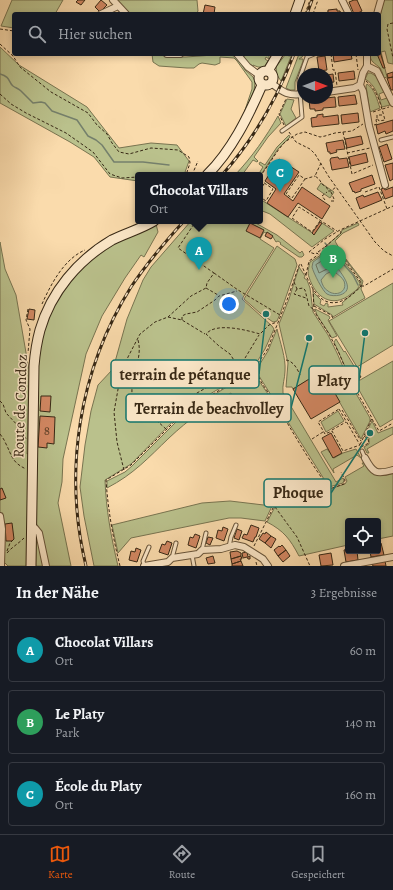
<!DOCTYPE html>
<html lang="de">
<meta charset="utf-8">
<style>
:root{--surface:#171b24;--page:#20242c;--text:#f1f3f6;--muted:#9ea1a6;--line:#363941;--accent:#ea580c}
body{margin:0;font-family:Alegreya,serif;background:var(--page);color:var(--text)}
.controls{position:absolute;right:12px;bottom:12px;display:grid;overflow:hidden;border-radius:4px;box-shadow:0 2px 6px #0003}
.controls button{width:36px;height:36px;display:grid;place-items:center;padding:0;border:0;border-bottom:1px solid var(--line);background:var(--surface);color:var(--text);font:20px sans-serif}
.compass{position:absolute;left:297px;top:68px;width:36px;height:36px;border-radius:50%;background:var(--surface);box-shadow:0 2px 6px #0003;rotate:90deg}
.you{position:absolute;left:229px;top:304px;width:14px;height:14px;margin:-10px;border:3px solid #fff;border-radius:50%;background:#1a73e8;box-shadow:0 0 0 6px #1a73e833}
.badge{display:grid;place-items:center;width:26px;height:26px;border-radius:50%;background:var(--accent);color:#fff;font-size:13px;font-weight:700}
.pin{position:absolute;translate:-50% -33px;filter:drop-shadow(0 1px 2px #0008)}
.pin::after{content:'';position:absolute;top:21px;width:14px;height:12px;background:inherit;clip-path:polygon(0 0,100% 0,50% 100%)}
.popup{position:absolute;left:135px;top:172px;width:128px;height:52px;box-sizing:border-box;display:grid;place-content:center;border-radius:4px;background:var(--surface);filter:drop-shadow(0 1px 3px #0005);font-size:13px;white-space:nowrap;color:var(--muted)}
.popup b{font-size:15px;color:var(--text)}
.popup::after{content:'';position:absolute;left:50%;top:100%;margin-left:-8px;border:8px solid transparent;border-top-color:var(--surface)}
.list{margin:0;padding:0;list-style:none}
h2{display:flex;justify-content:space-between;align-items:center;height:52px;margin:0;padding:0 16px;font-size:17px}
h2 small{font-size:13px;font-weight:400;color:var(--muted)}
.list li{display:grid;grid-template-columns:26px 1fr auto;gap:12px;align-items:center;box-sizing:border-box;height:64px;margin:0 8px 8px;padding:0 8px;border:1px solid var(--line);border-radius:4px}
.list b{display:block;font-size:15px;white-space:nowrap}
.list p{margin:0;font-size:13px;white-space:nowrap;color:var(--muted)}
.list em{font-size:13px;font-style:normal;color:var(--muted)}
.icon{flex:none;width:22px;height:22px;fill:none;stroke:currentColor;stroke-width:2;stroke-linecap:round;stroke-linejoin:round}
.map{position:relative;flex:none;width:393px;height:566px;overflow:hidden}
.search{position:absolute;background:var(--surface);box-shadow:0 2px 6px #0003;left:12px;right:12px;top:12px;height:44px;display:flex;align-items:center;gap:10px;box-sizing:border-box;padding:0 14px;border-radius:4px;color:var(--muted);font-size:15px}
.sheet{height:268px;background:var(--surface)}
nav{display:flex;justify-content:space-around;align-items:center;box-sizing:border-box;height:56px;border-top:1px solid var(--line);background:var(--surface);font-size:11px;color:var(--muted)}
nav a{display:grid;justify-items:center;gap:2px}
nav .on{color:var(--accent)}
.map>svg:first-child{display:block}
.green{fill:#bac18c;stroke:#787450}
.water{fill:#9fbba6;stroke:#75806c;fill-rule:evenodd}
.lines{fill:none;stroke-linecap:round;stroke-linejoin:round}
.shore{stroke:#6b725e;stroke-width:1}
.stream{stroke:#75806c;stroke-width:1.5}
.building{fill:#d38863;stroke:#372815}
.service-casing{stroke:#68553b;stroke-width:5}
.minor-casing{stroke:#68553b;stroke-width:8}
.secondary-casing{stroke:#372815;stroke-width:11}
.path{stroke:#372815;stroke-width:1;stroke-dasharray:3 2;stroke-linecap:butt}
.service{stroke:#fce8c9;stroke-width:3}
.minor{stroke:#fce8c9;stroke-width:6}
.secondary{stroke:#fce8c9;stroke-width:9}
.rail-casing{stroke:#372815;stroke-width:3}
.rail{stroke:#fce8c9;stroke-width:1.5;stroke-dasharray:4.5;stroke-linecap:butt}
.labels{text-anchor:middle;stroke-width:3;stroke-linejoin:round;paint-order:stroke}
.number-label{font-size:13px;fill:#5e4028}
.street-label{font-size:15px;fill:#372815;stroke:#fce8c9}
.leader{fill:none;stroke:#0f766e;stroke-width:1.5}
.callout-dot{fill:#0f766e;stroke:#fce8c9;stroke-width:1.5}
.callout{fill:#fce8c9;stroke:#0f766e;stroke-width:1.5}
.callout-label{font-size:16px;text-anchor:middle;font-weight:bold;fill:#372815}
</style>
<div class="map">
<svg width="393" height="566" viewBox="0 0 393 566">
<rect width="100%" height="100%" fill="#fadbac"/>
<filter id="stains"><feTurbulence type="fractalNoise" baseFrequency=".005" numOctaves="4"/><feColorMatrix values="0 0 0 0 .2 0 0 0 0 .09 0 0 0 0 .02 0 0 0 .5 -.17"/></filter>
<radialGradient id="worn" r=".72"><stop offset=".6" stop-color="#630" stop-opacity="0"/><stop offset="1" stop-color="#630" stop-opacity=".3"/></radialGradient>
<path class="green" d="M12,0h51l-8,14h-41v14l-13,-2z
M116,0h81l1,11 -2,3h-68z
M384,0h9v64l-5,-1 -3,-12 -4,1 6,25 -3,1c-1,-3 -2,-7 -4,-10 -5,-5 -10,-6 -10,-14h9v-34z
M0,47l19,18 68,42 32,41 32,-5 26,2 12,16 -5,14h-46v6l-28,-4 -16,-20 -24,-15 -70,-39z
M152,54h10l6,3h18l41,-3 7,2 5,4 6,10 8,7 2,5 -1,9 -12,28 10,-30v-7l-15,-21 -3,-3 -14,-1v6l-5,2 -13,-2 -3,1 -5,4h-7l-28,-2 -6,-4z
M244,54h25v5l-3,-2 -1,2 3,2 -4,6h-6l-5,-2v1c-5,-3 -10,-6 -9,-12z
M288,54h4l-11,27 -4,-6 -1,-8 9,-12 5,1z
M299,54h5l-2,3 -3,2h4v2l-8,21v8h-5l-4,-2z
M368,73h3l6,4 7,15 -5,2 2,6 6,-2 3,7 -8,2c-4,-11 -6,-22 -17,-28z
M367,84c8,5 10,16 13,24l-10,4 -4,-26z
M287,99l7,1 -3,9 5,9 -10,8 -6,-12z
M278,116l3,7 -13,14 -14,20 4,4 -1,1 -4,-2 -11,15h-7c17,-18 31,-38 43,-59z
M289,135l1,2 -12,12 -18,27 -2,-1 5,-8 -4,-3 1,-2 5,3 12,-18z
M321,183l13,9 -4,6 -13,-9z
M260,199l54,35 8,-11 12,8 -22,16 -42,-33 -10,-4z
M191,221h61l25,14 23,18 2,-2 2,4 -2,2h-3l-19,-13 1,-1 -3,-2 -2,1 -3,-5 -9,-5 -4,7 14,9 -32,51 30,27 2,3 -9,20 -10,16 -14,12 -26,14 -31,19 -53,54 -26,16c1,29 6,57 13,86h-24l-10,-50 -4,-29 5,-42 6,-34 7,-26 15,-16 14,-50 16,-39 8,-13z
M358,223l1,2 -16,8 -8,8 7,13 21,27 -2,8 4,9 -32,19 -1,-2 -18,-11 -1,-12 8,8 -1,4 4,2 2,-3 2,1v3l15,-2 -1,-2 19,-17v-6l-21,-28 -11,-3 -3,-3 15,-13 1,-3z
M156,224l2,8 -14,25 -3,-2 -16,23 -23,38 -16,38 -23,105 -1,23 -4,21 13,63h-63l-3,-3 -5,-1v-320l5,27 11,26 13,75 -2,84 10,-5 -1,-83 10,-44 12,-25 23,-29 31,-24z
M277,246l18,13 2,6 -17,49 -3,7 -4,1 -13,-9 -16,-14z
M327,251l11,2 22,30c-1,6 -5,8 -9,11 -19,15 -36,3 -42,-17 -2,-4 0,-11 1,-15z
M299,267l6,9 -1,2 3,2 3,8 3,24 15,23 9,18 13,30 20,35v3l-9,18 -39,-67 -29,17 -1,-2h-6l2,-24 -9,-39 10,-25z
M393,283v62l-36,22 -28,-46z
M315,309l14,7 1,2 -2,2 9,16 -5,2 -15,-23z
M277,329c3,13 9,29 8,42 0,7 -3,14 -2,22l53,89 7,-4 1,2 -1,3 -14,4 -70,-111 -1,-9 10,-16z
M336,339l8,13 1,-1 15,25 -2,1 -1,-1 -4,2v3l-2,-1 -17,-38z
M393,361v58l-13,8 -25,-44z
M255,369l2,9 11,16 -29,16 -8,-17c-22,12 -43,27 -62,45 -21,20 -35,36 -62,50v-7l18,-9 7,-6 53,-53 40,-25 18,-9z
M338,411l6,10 -18,11 -5,-10z
M372,421l6,12 15,-6v7l-26,15 2,4h-2l-3,-6 5,-3v-6l-4,-3z
M327,449l7,9 9,-5 13,-4 5,9 -4,-3 -24,14 1,4 -13,-21z
M362,463h3l11,11 10,1 7,-2v63l-15,3v-18h-30v24l-49,11c-9,-17 -15,-25 -32,-34l8,-15 70,-23 2,-3 -2,-4 19,-11z
M230,501l42,5 -7,15 -24,-3h-12l-98,20 -13,15 -6,-28 90,-22z"/>
<path class="water" d="M327,252c6,4 6,9 10,15 5,8 19,23 3,28 -4,1 -10,1 -13,-1 -4,-2 -14,-22 -15,-27l1,-5zM330,272h5c3,3 7,5 9,9 4,11 -8,16 -16,10 -4,-2 -6,-7 -7,-11l5,-6z"/>
<g class="lines">
<path class="shore" d="M327,258l4,9 -12,6 -3,-8z"/>
<path class="stream" d="M0,74c11,3 8,8 13,12 3,2 6,3 8,5 4,4 8,8 12,12l8,-1 4,1 7,8 25,9 11,16 8,4 6,5 12,17h29l26,3
M325,243l28,32 5,10"/>
</g>
<path class="building" d="M78,0h7l-4,5 -5,-3z
M101,0l6,5 -7,7 -5,-5z
M354,0h3l5,11 -6,3h-2l-5,-12z
M205,5l10,2 -1,7h-11z
M337,9v2h3l1,3h-16v-1l3,-1v-2z
M380,52l5,16h-2l-6,-14z
M333,54h18l1,5 -18,3z
M325,56l2,14 -8,1 -2,-14z
M354,71l1,8 -16,2 -1,-8z
M393,72v5l-5,1 -1,-4z
M333,74l1,8 -7,1v-8z
M393,77v13h-2l-4,-12z
M355,95l2,9 -18,2 -1,-9z
M335,97l1,10 -13,1v2l-8,1v-2h-5l-1,-9z
M358,113l1,9 -17,2 -1,-9z
M323,114v3l15,-2 1,9 -27,3 -1,-9 6,-1v-2z
M393,120v11l-7,3 -1,-3 -7,3 -2,-9z
M361,136l2,8 -16,4 -2,-9z
M343,140l2,9 -9,1 1,2 -7,2v-2h-2l-2,-9z
M387,144l5,15 -8,3 -5,-15z
M366,153l2,9 -17,4 -2,-9z
M338,157l1,2 8,-1 2,9 -17,3 -2,-10 1,-2z
M279,159l20,13 -15,22 9,7 9,-14 28,19 -8,13 -24,-16 -10,14 -21,-14 9,-14 -11,-8z
M393,163v16l-3,2 -5,-16z
M372,175l3,9 -14,5v2l-6,2 -1,-2 -1,1 -4,-9z
M393,187v9l-8,3 -4,-10 3,-1 1,2z
M378,192l4,8 -22,9 -4,-11 7,-3 1,2z
M320,222l2,1 -8,12 -2,-2z
M250,223l14,7 -4,8 -14,-7z
M267,232l6,4 -2,3 -6,-3z
M29,309l6,1 -1,10 -7,-1z
M322,371l18,31 -29,17 -18,-30z
M41,396h10l-1,16 -10,-1z
M40,416l15,1 -1,27 -7,-1v5l-9,-1z
M331,433l11,20 -9,5 -11,-20z
M2,488l4,10 -6,2v-11z
M12,523l2,16 -2,2h-6l-1,-17z
M251,525l8,3 -3,9h-1l-2,5 -11,-4 2,-4 3,1z
M223,527l5,2 -4,12 -8,-3 2,-8 4,1z
M237,529l5,2 -3,9 -5,-2z
M266,532l5,4 -6,7 -6,-4 4,-6 2,1z
M195,534l5,2 -4,12 -8,-3 2,-8 3,1z
M271,536l5,3 -5,9 -6,-5z
M208,537l5,1 -3,7 -4,-2z
M167,541l5,2 -4,12 -9,-3 3,-8 3,1z
M378,543h3l3,12 -13,2 -1,-6h8z
M282,545l4,5 -8,6 -4,-6 5,-4 1,1z
M136,548l5,2 -4,12 -8,-2 2,-9 4,1z
M348,549v2h9l1,9 -12,2 -2,-12z
M286,550l4,6 -7,6 -5,-6z
M237,551l4,2v3l-10,3 -1,-7z
M247,552l1,5 2,-1v3h-2l-1,-2 -4,1 -1,-5z
M331,553l2,12 -12,1 -2,-11z
M213,556l2,7 -7,1 -2,-6z
M241,556l1,3h-2l1,2 -9,3 -1,-5z
M241,561l2,5h-11v-2z
M385,561l1,5h-13l-1,-2z"/>
<g class="lines">
<g class="service-casing">
<path id="service" d="M282,131l20,-14 -3,-37 8,-23 7,-3
M381,140l12,-3
M362,451l3,7
M229,547l2,-10 5,-12
M202,550l4,-17
M192,555l2,11
M172,558l4,-15
M144,565l-1,-4 6,-14"/>
</g>
<g class="minor-casing">
<path id="minor" d="M113,0l13,14
M342,0l7,14
M101,14l17,-8
M377,14l4,-14
M167,54h13
M237,54l11,13 11,8
M367,54v12
M367,66l10,5 16,32
M271,83c12,9 16,13 32,11
M360,85l3,6 6,35 16,59
M360,85l3,-12 4,-7
M327,92l27,-4 6,-3
M365,458c8,15 11,17 28,12
M0,516l2,13 -1,37
M31,527l4,1 4,5 7,33
M144,566l24,-4 4,-4 26,-4 4,-4 19,-1 14,-4 9,2 19,12 5,7
M344,566l49,-9"/>
</g>
<g class="secondary-casing">
<path id="secondary" d="M295,14l5,-14
M259 78a7 7 0 1 1 14 0a7 7 0 1 1-14 0Z
M268,71l10,-17
M207,175c25,-25 41,-58 55,-90
M31,566l3,-200c1,-12 3,-25 6,-36 11,-38 38,-70 72,-90 14,-7 29,-11 42,-19"/>
</g>
<path class="path" d="M305,14l5,-14
M313,14l5,-14
M393,23l-5,1 -1,5 6,29
M0,29l14,2
M0,44l13,12 7,11 31,25 37,21 9,12 10,9 5,9 7,9 10,2 22,-6 27,2 11,7 1,6 -4,12
M287,54l3,1
M331,54l2,16h2l2,16
M356,54l2,16
M366,81c12,9 15,25 19,39l-6,1 -2,-3 -1,2
M0,94l11,10 15,9 40,20 27,19 17,22 12,4 16,-1
M373,112l16,-5
M377,118v-3h6
M284,125l-5,-11 7,-15
M374,125l3,-1 -1,-4
M289,132l7,10 14,7 5,5 14,23 46,65 9,9 9,5
M343,132l9,42 21,-9
M347,153l23,-5
M321,163l-6,13 4,3 3,5 5,4 1,3h3l5,-4
M250,174l2,1
M192,175l6,-14
M260,177l19,-28 6,-7 12,-8 8,-2 15,5 5,-1 10,-3 17,-2 11,-7
M305,179l-13,19 -6,-4 13,-19 6,4 10,-3
M260,180l13,9 -7,12 -6,-4
M379,187l8,22
M260,190l4,-6
M365,192l14,-5
M325,200l-3,-4 5,-4
M331,201h3v-2l-3,-7
M320,221l-8,11 -20,-14 7,-11 38,24
M325,247l16,-14 -1,-3
M309,252l16,-13 15,-9 53,-24
M318,252l7,-5 2,3
M301,264c8,18 18,48 43,36 6,-3 13,-9 17,-14l-1,-5 -21,-29 -12,-2 -8,5 -2,-2 -2,1 -6,-2
M214,273l24,17 42,25
M306,275l3,-14 9,-6
M294,282l3,7 6,-1 2,2 4,16 4,3
M361,286h3l29,-17
M206,288l12,7
M297,289l-3,5 12,4
M313,289l1,22 15,23 10,19 12,29 21,36 -12,27 1,2
M42,304c9,-20 22,-45 43,-54
M314,306l17,9 2,3
M28,309l-2,11 4,9 -2,24
M168,317l14,3 23,14
M182,320v-4l4,-2 11,-2 18,-12 4,-4 18,-5
M138,340c6,21 -12,41 -4,63l10,6
M286,360c7,1 11,8 14,15
M256,367c2,14 11,23 19,35 17,29 34,59 54,86
M252,369h-12l-1,-1 20,-33
M199,379l9,1 6,3
M351,382l10,-5 -5,-9
M0,401l3,3 3,9 15,16 5,10
M339,409l21,36 -17,6 -11,-20 -7,3 -7,-12z
M342,410l19,31
M372,419l7,12 14,-8
M166,429l-21,-19 5,-5 28,-10 12,2 35,-20 9,-4 5,-5 -9,-14 -11,-8 -13,-12c10,-12 40,-4 54,0l9,-9 8,-3
M332,430l14,-8
M0,434c2,3 4,5 5,8 7,13 6,20 21,27
M312,439l11,-7
M361,447l8,-4 -1,-4 -4,-3
M124,470l-7,-28 -3,-30 6,-34 8,-21 12,-23 15,-12 13,-5 23,-21 15,-8 1,-5 7,-10 -36,-25 18,-27
M275,507l22,30 13,29
M254,546l19,-38 71,-24 1,-4 -4,-8
M7,551l3,-8 3,-3
M7,553c5,-6 11,-9 17,-15
M256,562l1,4
M120,566c-7,-28 -12,-56 -14,-86l25,-15 53,-53 39,-24 19,-10 14,-12 11,-16 20,-50 13,-37"/>
<use href="#service" class="service"/>
<use href="#minor" class="minor"/>
<use href="#secondary" class="secondary"/>
<g class="rail-casing">
<path id="rail" d="M307,14l5,-14
M222,175c32,-36 55,-76 72,-121
M86,566c-23,-95 -7,-196 45,-279 16,-24 34,-45 53,-66"/>
</g>
<use href="#rail" class="rail"/>
</g>
<g class="labels">
<g class="number-label">
<text x="47" y="435">8</text>
</g>
<g class="street-label">
<text transform="translate(20 406) rotate(-88)" y="5">Route de Condoz</text>
</g>
</g>
<path class="leader" d="M266 314L259 374M365 333L359 380M309 338L291 408M370 433L331 493"/>
<g class="callout-dot">
<circle cx="266" cy="314" r="4"/>
<circle cx="365" cy="333" r="4"/>
<circle cx="309" cy="338" r="4"/>
<circle cx="370" cy="433" r="4"/>
</g>
<g class="callout">
<rect x="111" y="360" width="148" height="28" rx="4"/>
<rect x="309" y="366" width="50" height="28" rx="4"/>
<rect x="126" y="394" width="165" height="28" rx="4"/>
<rect x="264" y="479" width="67" height="28" rx="4"/>
</g>
<g class="callout-label">
<text x="185" y="380">terrain de pétanque</text>
<text x="334" y="386">Platy</text>
<text x="209" y="414">Terrain de beachvolley</text>
<text x="298" y="498">Phoque</text>
</g>
<rect width="100%" height="100%" filter="url(#stains)"/>
<rect width="100%" height="100%" fill="url(#worn)"/>
</svg>
<div class="controls">
<button><svg class="icon" aria-label="locate" viewBox="0 0 24 24"><circle cx="12" cy="12" r="6"/><path d="M12 2v4M12 18v4M2 12h4M18 12h4"/></svg></button>
</div>
<svg class="compass" viewBox="-18 -18 36 36"><path d="M0-13l5 13h-10z" fill="#e53935"/><path d="M0 13l5-13h-10z" fill="#9ea1a6"/></svg>
<div class="you"></div>
<div class="pin badge" style="left:199px;top:270px;background:#0f9aa8">A</div>
<div class="popup"><b>Chocolat Villars</b>Ort</div>
<div class="pin badge" style="left:333px;top:278px;background:#2e9e5b">B</div>
<div class="pin badge" style="left:280px;top:192px;background:#0f9aa8">C</div>
<div class="search"><svg class="icon" aria-label="search" viewBox="0 0 24 24"><circle cx="10" cy="10" r="6"/><path d="M15 15l6 6"/></svg>Hier suchen</div>
</div>
<section class="sheet">
<h2>In der Nähe<small>3 Ergebnisse</small></h2>
<ul class="list">
<li><span class="badge" style="background:#0f9aa8">A</span><div><b>Chocolat Villars</b><p>Ort</p></div><em>60 m</em></li>
<li><span class="badge" style="background:#2e9e5b">B</span><div><b>Le Platy</b><p>Park</p></div><em>140 m</em></li>
<li><span class="badge" style="background:#0f9aa8">C</span><div><b>École du Platy</b><p>Ort</p></div><em>160 m</em></li>
</ul>
</section>
<nav>
<a class="on"><svg class="icon" aria-label="map" viewBox="0 0 24 24"><path d="M3 6l6-2 6 2 6-2v14l-6 2-6-2-6 2zM9 4v14M15 6v14"/></svg>Karte</a>
<a><svg class="icon" aria-label="directions" viewBox="0 0 24 24"><path d="M12 3l9 9-9 9-9-9zM9 14v-3h6M13 9l2 2-2 2"/></svg>Route</a>
<a><svg class="icon" aria-label="saved" viewBox="0 0 24 24"><path d="M7 4h10v16l-5-4-5 4z"/></svg>Gespeichert</a>
</nav>
